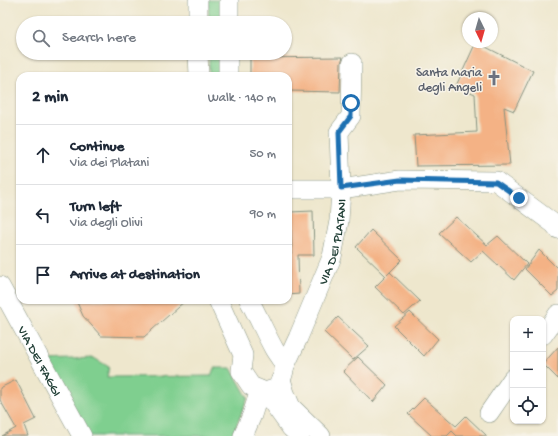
<!DOCTYPE html>
<meta charset="utf-8">
<style>
:root{--surface:#fff;--page:#f6f6f7;--text:#1f2937;--muted:#747a83;--line:#e0e1e3}
body{margin:0;font-family:"Gochi Hand",sans-serif;background:var(--page);color:var(--text)}
.controls{position:absolute;right:12px;bottom:12px;display:grid;overflow:hidden;border-radius:8px;box-shadow:0 1px 3px #0004}
.controls button{width:36px;height:36px;display:grid;place-items:center;padding:0;border:0;border-bottom:1px solid var(--line);background:var(--surface);color:var(--text);font:20px sans-serif}
.compass{position:absolute;left:462px;top:12px;width:36px;height:36px;border-radius:50%;background:var(--surface);box-shadow:0 1px 3px #0004;rotate:175deg}
.stop{position:absolute;width:12px;height:12px;margin:-9px;border:3px solid #1f6fb2;border-radius:50%;background:#fff}
.stop.end{background:#1f6fb2;border-color:#fff;box-shadow:0 1px 4px #0008}
.list{margin:0;padding:0;list-style:none}
h2{display:flex;justify-content:space-between;align-items:center;height:52px;margin:0;padding:0 16px;font-size:17px}
h2 small{font-size:13px;font-weight:400;color:var(--muted)}
.list li{display:grid;grid-template-columns:26px 1fr auto;gap:12px;align-items:center;box-sizing:border-box;height:60px;padding:0 16px;border-top:1px solid var(--line)}
.list b{display:block;font-size:15px;white-space:nowrap}
.list p{margin:0;font-size:13px;white-space:nowrap;color:var(--muted)}
.list em{font-size:13px;font-style:normal;color:var(--muted)}
.icon{flex:none;width:22px;height:22px;fill:none;stroke:currentColor;stroke-width:2;stroke-linecap:round;stroke-linejoin:round}
.map{position:relative;flex:none;width:558px;height:436px;overflow:hidden}
.search{position:absolute;background:var(--surface);box-shadow:0 1px 3px #0004;left:16px;top:16px;width:276px;height:44px;display:flex;align-items:center;gap:10px;box-sizing:border-box;padding:0 14px;border-radius:22px;color:var(--muted);font-size:15px}
.panel{position:absolute;background:var(--surface);box-shadow:0 1px 3px #0004;left:16px;top:72px;width:276px;height:232px;border-radius:12px}
.map>svg:first-child{display:block}
.green{fill:#7fcf8f;stroke:#4f8662}
.building{fill:#f4b285}
.lines{fill:none;stroke-linecap:round;stroke-linejoin:round}
.minor-casing{stroke:#869280;stroke-width:20}
.minor{stroke:#fff;stroke-width:19}
.route{stroke:#1f6fb2;stroke-width:5}
.labels{text-anchor:middle;stroke-width:3;stroke-linejoin:round;paint-order:stroke}
.worship-label{font-size:13px;fill:#5b616d;stroke:#f7f3e8;text-anchor:end}
.street-label{font-size:13px;fill:#1f3d34;stroke:#f7f3e8}
</style>
<div class="map">
<svg width="558" height="436" viewBox="0 0 558 436">
<rect width="100%" height="100%" fill="#f7f3e8"/>
<filter id="ink" filterUnits="userSpaceOnUse"><feTurbulence type="fractalNoise" baseFrequency=".025" numOctaves="2"/><feDisplacementMap in="SourceGraphic" scale="8" xChannelSelector="R" yChannelSelector="G"/><feConvolveMatrix kernelMatrix="1 2 1 2 8 2 1 2 1" color-interpolation-filters="sRGB"/></filter>
<filter id="wash" filterUnits="userSpaceOnUse"><feTurbulence type="fractalNoise" baseFrequency=".012" numOctaves="4" result="noise"/><feDisplacementMap in="SourceGraphic" scale="16" xChannelSelector="R" yChannelSelector="G"/><feGaussianBlur stdDeviation="0.9" result="paint"/><feColorMatrix in="noise" values="0 0 0 0 0 0 0 0 0 0 0 0 0 0 0 0 0 1.4 0 .05"/><feComposite in="paint" operator="in"/></filter>
<g filter="url(#wash)">
<rect width="100%" height="100%" fill="#eee7cd"/>
<path class="green" d="M208,0h15v23h-14z
M209,53h13v23h-13z
M94,358l15,9 -2,10 104,-1 3,-8h17l17,30 -16,38h-145l-40,-76z"/>
<g id="blocks">
<path class="building" d="M476,42l57,29 -19,40 -10,-4 6,58 -94,1 -2,-31 63,-3 -2,-38 -19,-8z
M343,57l-2,6 -1,29 -52,-1v-15h-38v-18z
M313,211l1,44h-16l1,39 -11,1v-42h4l-2,-41z
M456,217l31,28 11,-9 29,28 -13,16 -31,-29 -12,11 -32,-29z
M371,230l31,30 -16,16 -30,-29z
M539,250l19,19v22l-6,5 -27,-27z
M390,272l30,29 -16,14 -29,-28z
M76,300h110l-42,37 -43,-1 -18,-20z
M410,312l28,27 -14,17 -30,-30z
M338,317l31,29 -16,14 -29,-28z
M558,347v32l-15,-15z
M358,357l29,28 -14,17 -30,-31z
M16,380l20,39 -12,6 4,11h-26l14,-8 -16,-28v-12z
M424,398l32,28 10,-10 21,20h-30l-5,-5 -5,5h-15l-24,-22z"/>
</g>
</g>
<g filter="url(#ink)">
<use href="#blocks" fill-opacity="0" stroke="#869280" stroke-width="1"/>
<g class="lines">
<g class="minor-casing">
<g id="minor">
<path d="M198,0v23"/>
<path d="M229,23v-23"/>
<path d="M198,53l1,23"/>
<path d="M228,76v-23"/>
<path d="M288,189h53l59,-9 96,1 58,43 4,5"/>
<path id="s1" d="M0,286l82,150"/>
<path d="M218,300l25,55 -2,16 10,15 14,6 26,36 9,8"/>
<path d="M249,300c9,16 16,33 25,49 4,7 9,11 10,19 1,6 -4,13 -6,18l-1,2 -12,4"/>
<path d="M543,335l15,-21"/>
<path id="s2" d="M284,368l14,-30 34,-81 7,-36 2,-32 -2,-57 12,-16 1,-53"/>
<path d="M281,379l4,14 6,14 30,29"/>
<path d="M489,413l24,-35"/>
<path d="M243,436l9,-21 8,-25"/>
</g>
</g>
<use href="#minor" class="minor"/>
</g>
</g>
<g class="lines" filter="url(#ink)">
<path class="route" d="M351,103v13l-12,16 2,56 59,-8 96,2 23,16"/>
</g>
<defs>
<g id="church-bare" transform="scale(1.2)"><path d="M-1.2-6h2.4v3.5h3.3v2.4h-3.3V6h-2.4V-.1h-3.3v-2.4h3.3Z" fill="#6b7280" stroke="#f7f3e8" stroke-width="2.5" paint-order="stroke"/></g>
</defs>
<g fill-rule="evenodd">
<use href="#church-bare" x="494" y="78"/>
</g>
<g class="labels">
<g class="worship-label">
<text x="482" y="76">Santa Maria<tspan x="482" dy="15">degli Angeli</tspan></text>
</g>
<g class="street-label">
<text dy="5" stroke="none"><textPath href="#s2" startOffset="136">VIA DEI PLATANI</textPath></text>
<text dy="5" stroke="none"><textPath href="#s1" startOffset="85">VIA DEI FAGGI</textPath></text>
</g>
</g>
</svg>
<div class="controls">
<button>+</button>
<button>−</button>
<button><svg class="icon" aria-label="locate" viewBox="0 0 24 24"><circle cx="12" cy="12" r="6"/><path d="M12 2v4M12 18v4M2 12h4M18 12h4"/></svg></button>
</div>
<svg class="compass" viewBox="-18 -18 36 36"><path d="M0-13l5 13h-10z" fill="#e53935"/><path d="M0 13l5-13h-10z" fill="#747a83"/></svg>
<div class="stop" style="left:351px;top:103px"></div>
<div class="stop end" style="left:519px;top:198px"></div>
<div class="search"><svg class="icon" aria-label="search" viewBox="0 0 24 24"><circle cx="10" cy="10" r="6"/><path d="M15 15l6 6"/></svg>Search here</div>
<section class="panel">
<h2>2 min<small>Walk · 140 m</small></h2>
<ul class="list">
<li><svg class="icon" aria-label="ahead" viewBox="0 0 24 24"><path d="M12 20V5M6 11l6-6 6 6"/></svg><div><b>Continue</b><p>Via dei Platani</p></div><em>50 m</em></li>
<li><svg class="icon" aria-label="left" viewBox="0 0 24 24"><path d="M17 20v-9H6M10 6l-5 5 5 5"/></svg><div><b>Turn left</b><p>Via degli Olivi</p></div><em>90 m</em></li>
<li><svg class="icon" aria-label="arrive" viewBox="0 0 24 24"><path d="M6 21V4h12l-3 4 3 4H6"/></svg><div><b>Arrive at destination</b></div></li>
</ul>
</section>
</div>
